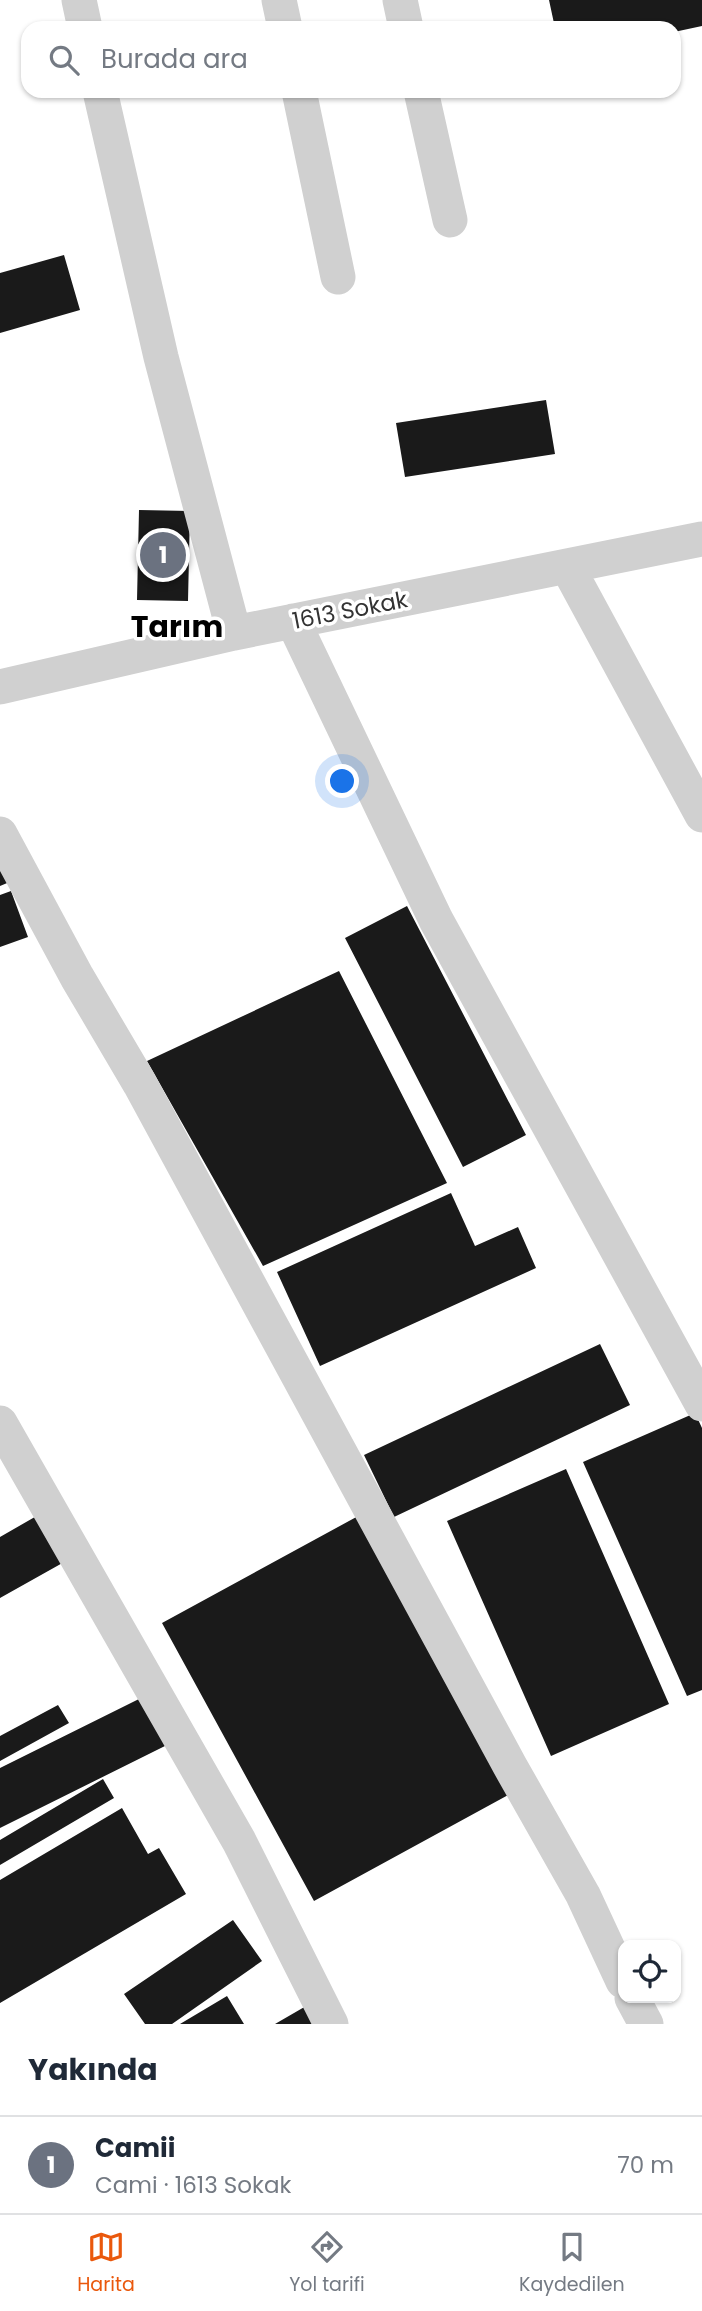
<!DOCTYPE html>
<html lang="tr">
<meta charset="utf-8">
<style>
:root{--surface:#fff;--page:#f6f6f7;--text:#1f2937;--muted:#747a83;--line:#e0e1e3;--accent:#ea580c}
body{margin:0;font-family:Poppins,sans-serif;background:var(--page);color:var(--text)}
.controls{position:absolute;right:21px;bottom:21px;display:grid;overflow:hidden;border-radius:14px;box-shadow:0 2px 5px #0004}
.controls button{width:63px;height:63px;display:grid;place-items:center;padding:0;border:0;border-bottom:2px solid var(--line);background:var(--surface);color:var(--text);font:35px sans-serif}
.you{position:absolute;left:343px;top:782px;width:24px;height:24px;margin:-18px;border:5px solid #fff;border-radius:50%;background:#1a73e8;box-shadow:0 0 0 10px #1a73e833}
.badge{display:grid;place-items:center;width:46px;height:46px;border-radius:50%;background:var(--accent);color:#fff;font-size:23px;font-weight:700}
.pin{position:absolute;translate:-50% -50%;border:4px solid #fff;box-shadow:0 2px 7px #0006}
.list{margin:0;padding:0;list-style:none}
h2{display:flex;justify-content:space-between;align-items:center;height:91px;margin:0;padding:0 28px;font-size:30px}
h2 small{font-size:23px;font-weight:400;color:var(--muted)}
.list li{display:grid;grid-template-columns:46px 1fr auto;gap:21px;align-items:center;box-sizing:border-box;height:98px;padding:0 28px;border-top:2px solid var(--line)}
.list b{display:block;font-size:26px;white-space:nowrap}
.list p{margin:0;font-size:23px;white-space:nowrap;color:var(--muted)}
.list em{font-size:23px;font-style:normal;color:var(--muted)}
.icon{flex:none;width:38px;height:38px;fill:none;stroke:currentColor;stroke-width:2;stroke-linecap:round;stroke-linejoin:round}
.map{position:relative;flex:none;width:702px;height:2024px;overflow:hidden}
.search{position:absolute;background:var(--surface);box-shadow:0 2px 5px #0004;left:21px;right:21px;top:21px;height:77px;display:flex;align-items:center;gap:18px;box-sizing:border-box;padding:0 24px;border-radius:21px;color:var(--muted);font-size:26px}
.sheet{height:189px;background:var(--surface)}
nav{display:flex;justify-content:space-around;align-items:center;box-sizing:border-box;height:98px;border-top:2px solid var(--line);background:var(--surface);font-size:19px;color:var(--muted)}
nav a{display:grid;justify-items:center;gap:4px}
nav .on{color:var(--accent)}
.map>svg:first-child{display:block}
.building{fill:#1a1a1a}
.lines{fill:none;stroke-linecap:round;stroke-linejoin:round}
.minor{stroke:#d0d0d0;stroke-width:35}
.labels{text-anchor:middle;stroke-width:7;stroke-linejoin:round;paint-order:stroke}
.street-label{font-size:23px;fill:#333;stroke:#fff}
.district-label{font-size:30px;font-weight:bold;fill:#000;stroke:#fff}
</style>
<div class="map">
<svg width="702" height="2024" viewBox="0 0 702 2024">
<rect width="100%" height="100%" fill="#fff"/>
<path class="building" d="M549,0h153v26l-28,6v-4h-119z
M64,255l16,55 -80,23v-60z
M546,400l9,54 -150,23 -9,-54z
M139,510l51,1 -2,90 -51,-1z
M0,850l12,31 -12,5z
M11,891l17,46 -28,10v-52z
M407,906l119,229 -63,32 -118,-229z
M339,971l108,212 -184,83 -116,-205z
M451,1193l24,53 43,-19 18,41 -216,98 -43,-94z
M600,1344l30,61 -236,112 -30,-62z
M695,1413l7,15v262l-15,6 -104,-234z
M566,1469l103,235 -118,52 -104,-235z
M40,1514l26,47 -66,37v-61z
M360,1515l152,278 -198,108 -152,-278z
M147,1695l24,48 -171,85v-60z
M58,1705l11,18 -69,38v-25z
M103,1779l11,19 -114,67v-25z
M122,1808l26,46 11,-6 27,46 -186,109v-123z
M233,1920l29,41 -90,63h-27l-21,-30z
M227,1996l17,28h-64z
M313,2002l13,22h-51z"/>
<g class="lines">
<path class="minor" d="M79,0l6,28
M279,0l6,28
M400,0l6,28
M100,91l61,266 73,276
M299,91l39,186
M421,91l29,129
M567,566l135,249
M293,621l143,299 266,484
M0,687l234,-54 468,-94
M0,834l77,143 63,107 370,682 73,129 40,86
M0,1423l239,418 92,183
M632,1998l14,26"/>
</g>
<g class="labels">
<g class="street-label">
<text transform="translate(350 610) rotate(-11)" y="8">1613 Sokak</text>
</g>
<g class="district-label">
<text x="177" y="637">Tarım</text>
</g>
</g>
</svg>
<div class="controls">
<button><svg class="icon" aria-label="locate" viewBox="0 0 24 24"><circle cx="12" cy="12" r="6"/><path d="M12 2v4M12 18v4M2 12h4M18 12h4"/></svg></button>
</div>
<div class="you"></div>
<div class="pin badge" style="left:163px;top:555px;background:#6b7280">1</div>
<div class="search"><svg class="icon" aria-label="search" viewBox="0 0 24 24"><circle cx="10" cy="10" r="6"/><path d="M15 15l6 6"/></svg>Burada ara</div>
</div>
<section class="sheet">
<h2>Yakında<small></small></h2>
<ul class="list">
<li><span class="badge" style="background:#6b7280">1</span><div><b>Camii</b><p>Cami · 1613 Sokak</p></div><em>70 m</em></li>
</ul>
</section>
<nav>
<a class="on"><svg class="icon" aria-label="map" viewBox="0 0 24 24"><path d="M3 6l6-2 6 2 6-2v14l-6 2-6-2-6 2zM9 4v14M15 6v14"/></svg>Harita</a>
<a><svg class="icon" aria-label="directions" viewBox="0 0 24 24"><path d="M12 3l9 9-9 9-9-9zM9 14v-3h6M13 9l2 2-2 2"/></svg>Yol tarifi</a>
<a><svg class="icon" aria-label="saved" viewBox="0 0 24 24"><path d="M7 4h10v16l-5-4-5 4z"/></svg>Kaydedilen</a>
</nav>
